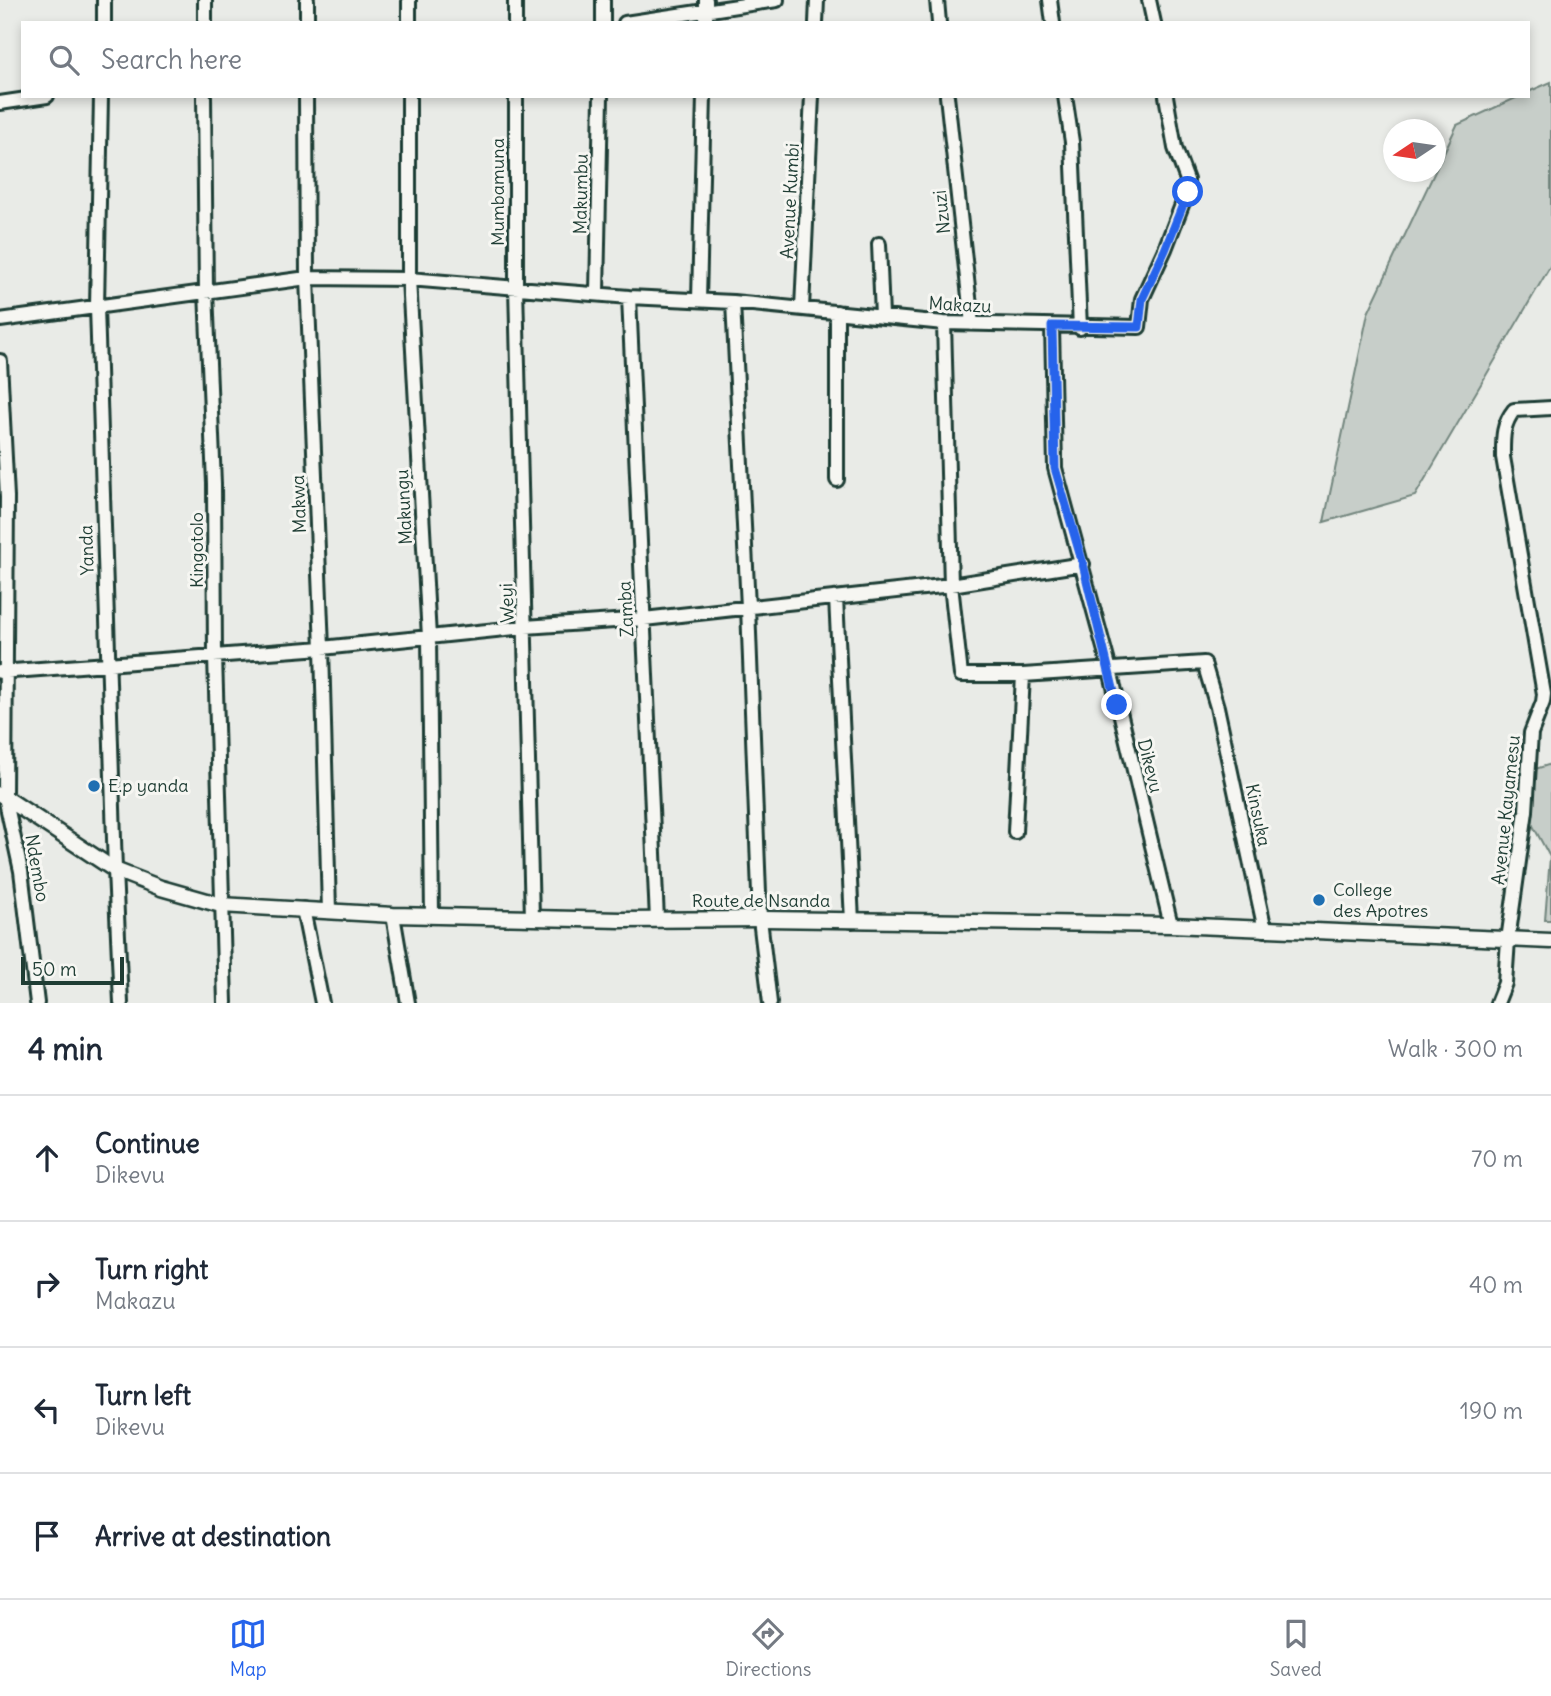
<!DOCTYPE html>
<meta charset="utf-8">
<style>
:root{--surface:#fff;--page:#f2f2f3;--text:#1f2937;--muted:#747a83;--line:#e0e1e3;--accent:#2563eb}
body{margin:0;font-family:Delius,sans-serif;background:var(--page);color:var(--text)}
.compass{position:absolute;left:1383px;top:119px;width:63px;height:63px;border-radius:50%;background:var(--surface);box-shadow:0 4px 10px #0003;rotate:257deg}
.scale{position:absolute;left:21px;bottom:18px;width:103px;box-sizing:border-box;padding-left:7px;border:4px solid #1f3d34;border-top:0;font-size:19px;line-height:24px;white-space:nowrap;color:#1f3d34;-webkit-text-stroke:5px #f6f6f2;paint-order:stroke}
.stop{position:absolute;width:21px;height:21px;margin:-16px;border:5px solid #2563eb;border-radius:50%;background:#fff}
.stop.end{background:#2563eb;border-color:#fff;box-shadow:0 2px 7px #0008}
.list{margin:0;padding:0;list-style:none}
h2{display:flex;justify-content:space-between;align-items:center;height:91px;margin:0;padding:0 28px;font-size:30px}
h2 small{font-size:23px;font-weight:400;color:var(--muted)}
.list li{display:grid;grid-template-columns:46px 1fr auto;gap:21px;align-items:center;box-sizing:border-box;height:126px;padding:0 28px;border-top:2px solid var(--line)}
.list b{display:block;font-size:26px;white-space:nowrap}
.list p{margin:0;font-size:23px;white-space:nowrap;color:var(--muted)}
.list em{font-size:23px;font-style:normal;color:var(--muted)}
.icon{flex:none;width:38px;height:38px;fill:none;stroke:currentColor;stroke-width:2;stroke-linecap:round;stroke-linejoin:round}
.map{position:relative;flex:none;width:1551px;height:1003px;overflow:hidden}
.search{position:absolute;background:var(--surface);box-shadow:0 4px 10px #0003;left:21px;right:21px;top:21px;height:77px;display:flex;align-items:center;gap:18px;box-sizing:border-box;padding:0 24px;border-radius:0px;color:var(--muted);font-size:26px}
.sheet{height:595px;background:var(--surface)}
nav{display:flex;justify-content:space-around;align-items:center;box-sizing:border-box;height:98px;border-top:2px solid var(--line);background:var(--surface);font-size:19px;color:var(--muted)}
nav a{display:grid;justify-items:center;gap:4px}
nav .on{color:var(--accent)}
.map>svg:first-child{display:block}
.green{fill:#c7cec9;stroke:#73867e;stroke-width:2}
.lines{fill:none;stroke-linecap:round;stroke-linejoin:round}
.minor-casing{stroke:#1f3d34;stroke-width:18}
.tertiary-casing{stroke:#1f3d34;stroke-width:19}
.minor{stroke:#f6f6f2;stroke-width:12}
.tertiary{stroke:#f6f6f2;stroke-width:14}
.route{stroke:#2563eb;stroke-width:9}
.poi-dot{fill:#1f6fb2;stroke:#f6f6f2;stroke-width:2.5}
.labels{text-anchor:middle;stroke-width:6;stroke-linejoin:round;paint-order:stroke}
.street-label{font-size:18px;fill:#1f3d34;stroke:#f6f6f2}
.poi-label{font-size:18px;fill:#1f3d34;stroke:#f6f6f2;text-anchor:start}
</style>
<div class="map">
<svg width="1551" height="1003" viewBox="0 0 1551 1003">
<rect width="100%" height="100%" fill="#e9ebe7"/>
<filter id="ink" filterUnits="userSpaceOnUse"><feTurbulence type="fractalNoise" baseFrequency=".0143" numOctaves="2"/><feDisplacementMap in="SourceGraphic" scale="14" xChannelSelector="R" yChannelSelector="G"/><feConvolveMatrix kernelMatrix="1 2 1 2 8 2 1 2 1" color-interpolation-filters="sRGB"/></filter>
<g filter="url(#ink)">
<path class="green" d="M1551,82v183l-136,231 -91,26 44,-209 89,-188 63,-29h8v-4z
M1551,764v156h-6l5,-63 -43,-79z"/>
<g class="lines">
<g class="minor-casing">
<path id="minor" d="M409,0v23
M515,0v23
M937,0l2,23
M1050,0l3,23
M1149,0l5,23
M104,23v-23
M205,23v-23
M307,23v-23
M603,23v-23
M625,23l152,-23
M706,23v-23
M816,23l1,-23
M101,96l-4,211 18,563 6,133
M204,96l2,195 8,193 1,172 10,347
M306,96l1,182 15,370 7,263
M409,96v183l20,358 3,279
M516,96v191l16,631
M947,96l25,228
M1065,96l7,46 8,186
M0,103l47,-7
M879,244l3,72
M597,293l4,-197
M629,297l28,623
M699,300l5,-204
M733,302l15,305 12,312 10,84
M802,308l10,-212
M837,312v168
M0,320l307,-42 102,1 220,18 104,5 211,21 195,4 3,-28 23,-50 22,-57v-12l-12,-32 -9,-52
M944,323l7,262 10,90h62l181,-12 13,44 48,223
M1052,326l3,142 55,202 61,255
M0,361l7,136 -2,300 16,74 16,132
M836,598l16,323
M0,672l322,-24 203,-21 119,-8 307,-34 132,-21
M1015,832l8,-157
M303,909l19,94
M393,915l15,88
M1497,1003l8,-20 3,-43 18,-129 5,-78 12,-31 1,-8 -41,-237c0,-18 -1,-32 11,-47l37,-2"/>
</g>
<g class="tertiary-casing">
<path id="tertiary" d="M0,794l115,76 46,18 60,17 172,10 228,5 143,-1 407,6 380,16"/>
</g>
<use href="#minor" class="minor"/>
<use href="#tertiary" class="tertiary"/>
</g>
</g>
<g class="lines" filter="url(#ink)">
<path class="route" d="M1117,705l-34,-141 -28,-96 -3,-142 87,1 3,-28 23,-49 23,-58"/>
</g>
<g class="poi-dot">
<circle cx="94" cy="786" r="7"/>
<circle cx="1319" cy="900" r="7"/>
</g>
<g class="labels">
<g class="street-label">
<text transform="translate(498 192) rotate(-90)" y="6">Mumbamuna</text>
<text transform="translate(581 194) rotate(-89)" y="6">Makumbu</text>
<text transform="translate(790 201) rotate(-87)" y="6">Avenue Kumbi</text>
<text transform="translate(942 212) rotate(-96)" y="6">Nzuzi</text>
<text transform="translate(960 305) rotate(3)" y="6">Makazu</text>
<text transform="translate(299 504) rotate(-92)" y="6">Makwa</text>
<text transform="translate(404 507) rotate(-93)" y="6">Makungu</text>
<text transform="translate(87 550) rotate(-92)" y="6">Yanda</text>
<text transform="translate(197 550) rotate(-90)" y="6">Kingotolo</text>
<text transform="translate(507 603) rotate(-92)" y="6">Weyi</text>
<text transform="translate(626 609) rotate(-93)" y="6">Zamba</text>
<text transform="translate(1150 766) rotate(76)" y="6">Dikevu</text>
<text transform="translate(1506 810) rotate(-84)" y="6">Avenue Kayamesu</text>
<text transform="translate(1258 815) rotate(78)" y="6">Kinsuka</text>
<text transform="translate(37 868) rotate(80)" y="6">Ndembo</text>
<text x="761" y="907">Route de Nsanda</text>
</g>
<g class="poi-label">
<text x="108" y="792">E.p yanda</text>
<text x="1333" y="896">College<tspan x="1333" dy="21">des Apotres</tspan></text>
</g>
</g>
</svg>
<svg class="compass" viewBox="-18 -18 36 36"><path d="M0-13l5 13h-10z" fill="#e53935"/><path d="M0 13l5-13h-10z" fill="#747a83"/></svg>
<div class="scale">50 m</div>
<div class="stop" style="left:1188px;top:192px"></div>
<div class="stop end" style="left:1117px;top:705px"></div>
<div class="search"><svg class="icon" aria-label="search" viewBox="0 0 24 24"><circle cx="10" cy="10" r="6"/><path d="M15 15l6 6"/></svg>Search here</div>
</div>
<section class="sheet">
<h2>4 min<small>Walk · 300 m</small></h2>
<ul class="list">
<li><svg class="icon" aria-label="ahead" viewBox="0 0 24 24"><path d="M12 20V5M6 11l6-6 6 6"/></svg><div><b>Continue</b><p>Dikevu</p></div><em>70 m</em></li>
<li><svg class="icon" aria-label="right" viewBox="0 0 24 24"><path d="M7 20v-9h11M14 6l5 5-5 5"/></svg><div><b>Turn right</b><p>Makazu</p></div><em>40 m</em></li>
<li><svg class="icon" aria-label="left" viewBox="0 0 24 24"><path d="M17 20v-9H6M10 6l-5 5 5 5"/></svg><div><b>Turn left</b><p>Dikevu</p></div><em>190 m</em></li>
<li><svg class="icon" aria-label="arrive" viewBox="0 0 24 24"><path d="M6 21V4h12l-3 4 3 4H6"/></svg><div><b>Arrive at destination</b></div></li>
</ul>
</section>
<nav>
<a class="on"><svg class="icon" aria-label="map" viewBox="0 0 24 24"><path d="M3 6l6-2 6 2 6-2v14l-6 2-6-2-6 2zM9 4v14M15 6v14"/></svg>Map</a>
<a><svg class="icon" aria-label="directions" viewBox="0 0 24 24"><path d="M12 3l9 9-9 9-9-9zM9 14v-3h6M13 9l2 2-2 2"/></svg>Directions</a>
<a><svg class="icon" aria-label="saved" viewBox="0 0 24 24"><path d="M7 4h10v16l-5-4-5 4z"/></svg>Saved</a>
</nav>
